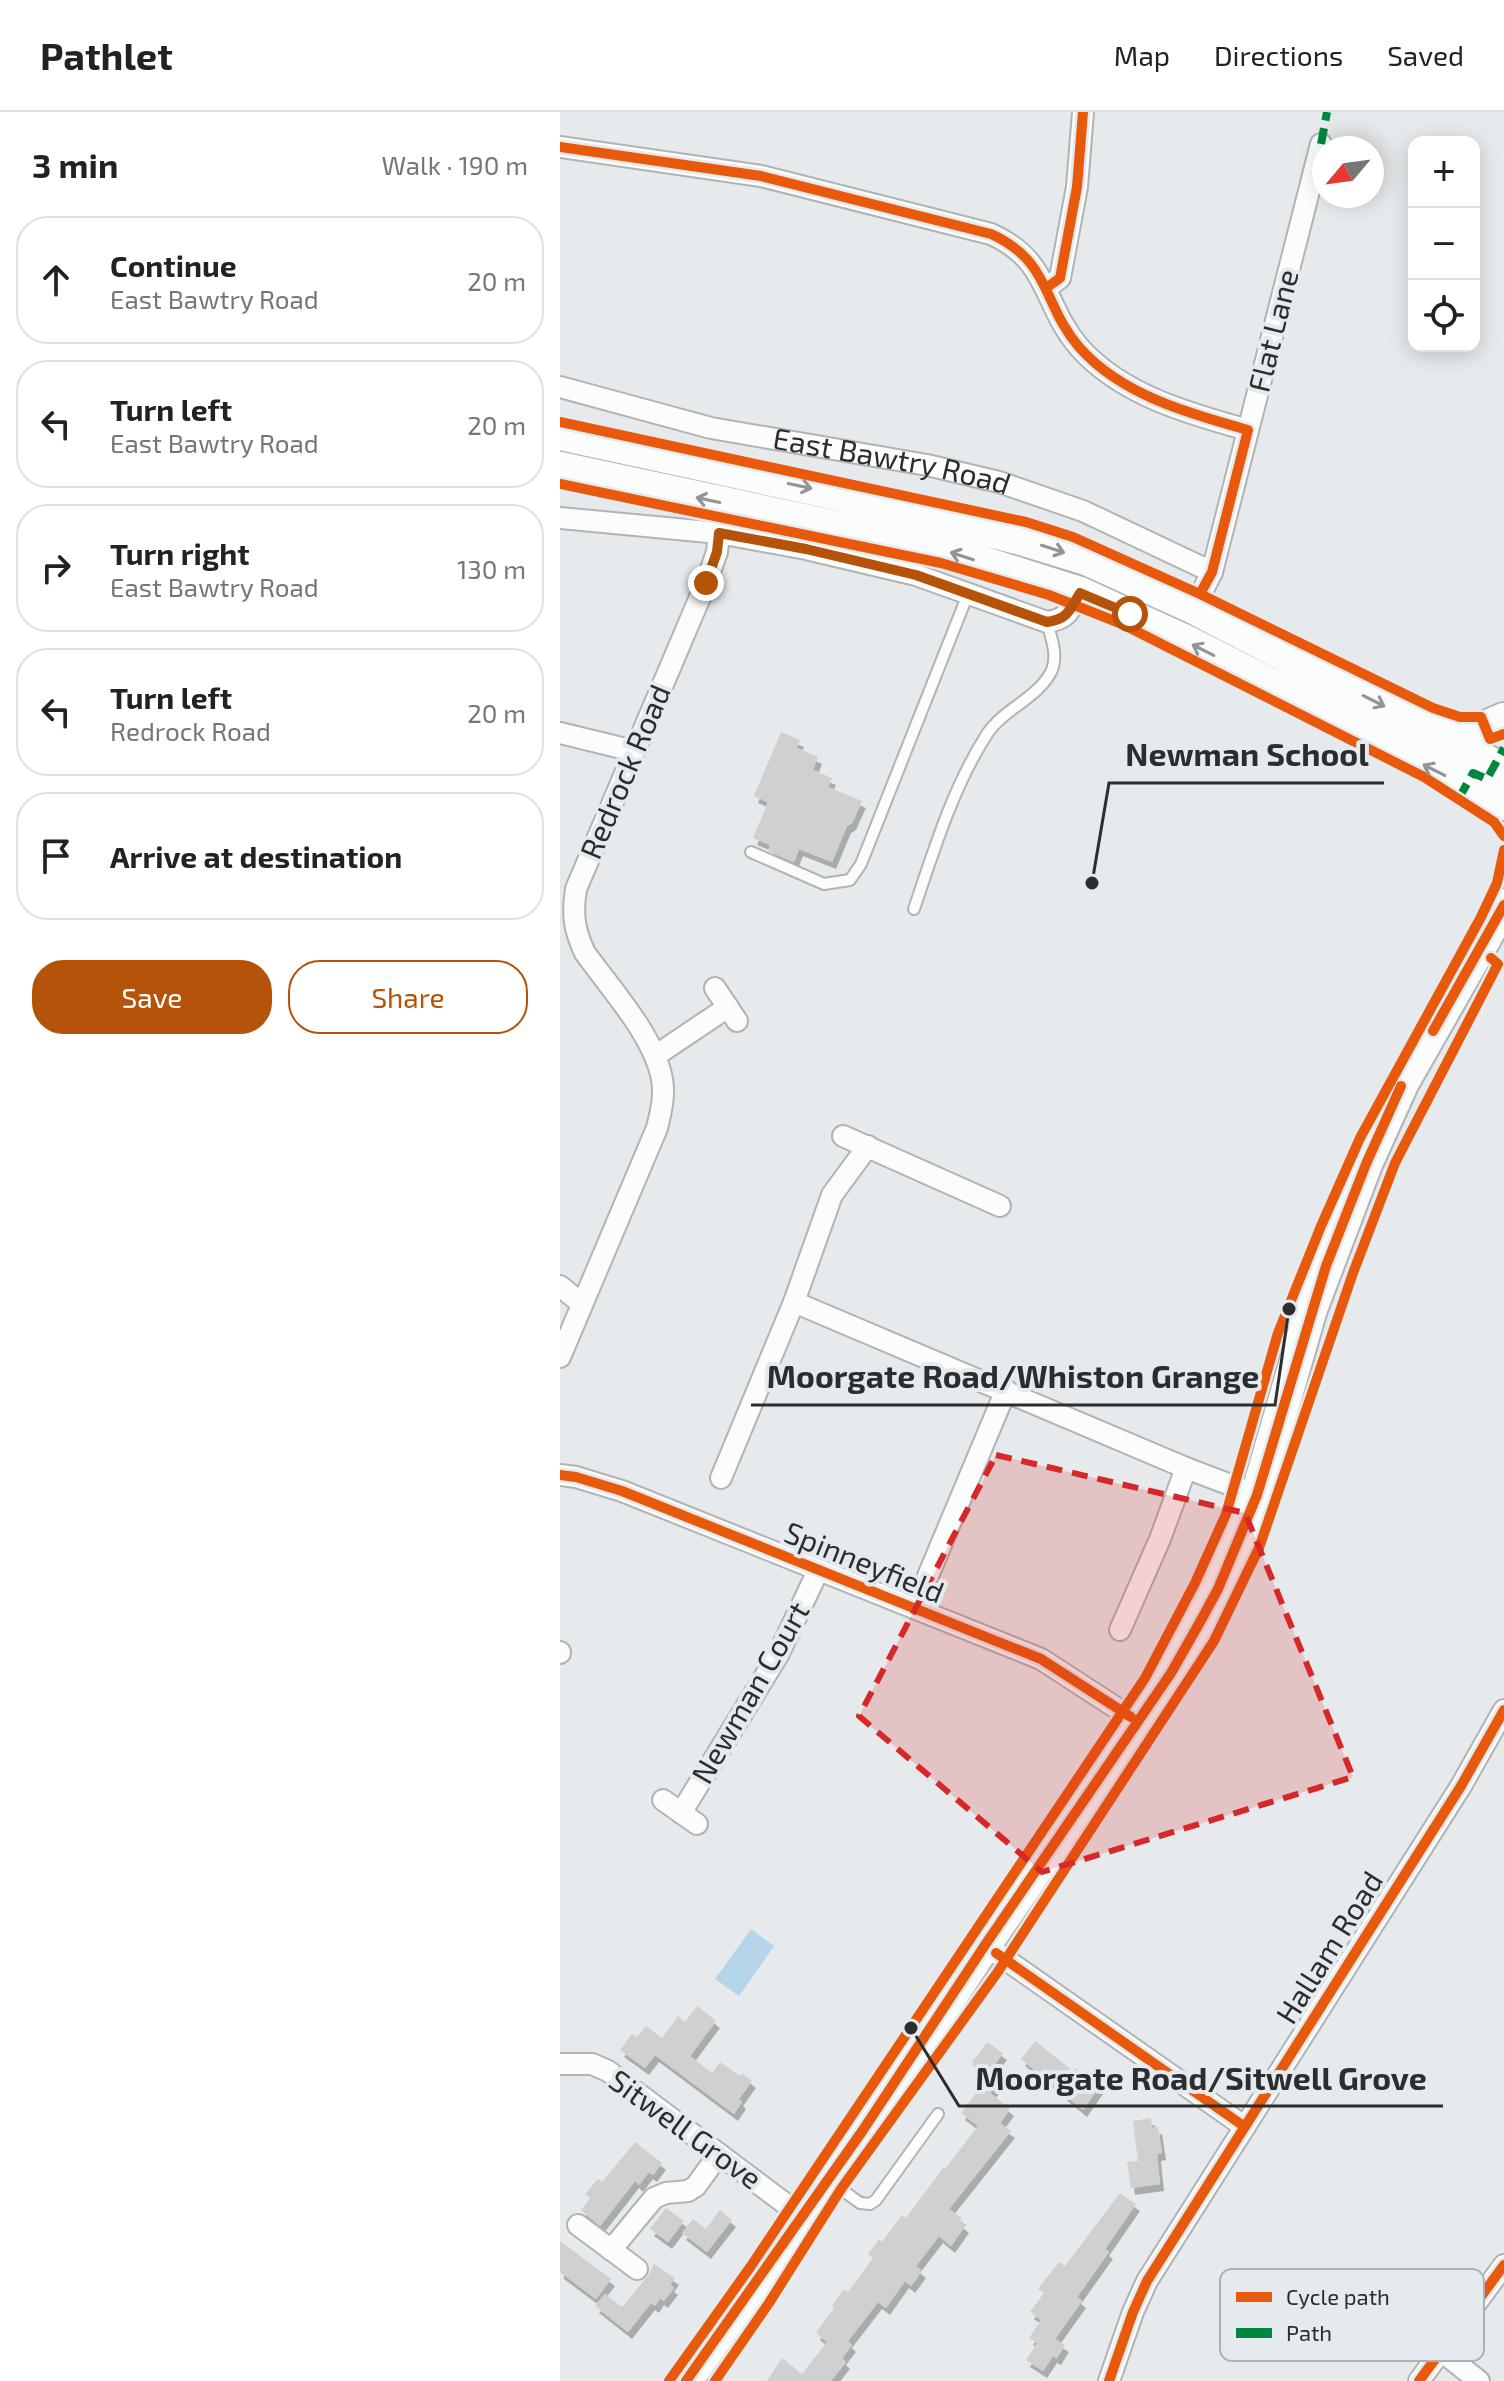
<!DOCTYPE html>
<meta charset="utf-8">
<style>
:root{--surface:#fff;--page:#f2f2f2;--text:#222;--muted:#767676;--line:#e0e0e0;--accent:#b45309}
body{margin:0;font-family:"Exo 2",sans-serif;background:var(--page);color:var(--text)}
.controls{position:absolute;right:24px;top:24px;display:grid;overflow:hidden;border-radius:16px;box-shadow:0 4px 20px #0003}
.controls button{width:72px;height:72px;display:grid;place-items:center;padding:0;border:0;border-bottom:2px solid var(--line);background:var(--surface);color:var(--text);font:40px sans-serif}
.compass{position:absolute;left:752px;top:24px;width:72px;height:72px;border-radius:50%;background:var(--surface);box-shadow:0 4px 20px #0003;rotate:241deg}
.stop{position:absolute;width:24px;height:24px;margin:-18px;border:6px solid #b45309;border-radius:50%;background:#fff}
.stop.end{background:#b45309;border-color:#fff;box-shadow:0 2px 8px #0008}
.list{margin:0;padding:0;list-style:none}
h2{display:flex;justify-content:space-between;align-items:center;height:104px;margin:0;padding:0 32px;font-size:34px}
h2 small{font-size:26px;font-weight:400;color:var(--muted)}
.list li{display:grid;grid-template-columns:52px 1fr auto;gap:24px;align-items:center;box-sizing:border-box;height:128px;margin:0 16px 16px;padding:0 16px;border:2px solid var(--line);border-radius:32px}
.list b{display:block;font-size:30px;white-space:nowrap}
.list p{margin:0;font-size:26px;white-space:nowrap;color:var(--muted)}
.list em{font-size:26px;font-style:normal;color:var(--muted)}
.actions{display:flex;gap:16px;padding:24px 32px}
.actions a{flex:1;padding:18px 0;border:2px solid var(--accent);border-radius:32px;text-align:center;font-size:28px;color:var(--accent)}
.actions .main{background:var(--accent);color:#fff}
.icon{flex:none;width:44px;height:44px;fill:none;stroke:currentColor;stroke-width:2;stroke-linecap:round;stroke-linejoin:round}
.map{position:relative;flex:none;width:944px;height:2269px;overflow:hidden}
header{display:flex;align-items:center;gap:48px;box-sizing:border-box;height:112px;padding:0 40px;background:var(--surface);border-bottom:2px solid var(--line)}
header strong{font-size:38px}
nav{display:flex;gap:44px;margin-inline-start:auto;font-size:28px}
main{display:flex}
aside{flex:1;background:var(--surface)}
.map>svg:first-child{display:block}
.green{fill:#b6d5eb}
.building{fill:#ced0d2;filter:url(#shadow)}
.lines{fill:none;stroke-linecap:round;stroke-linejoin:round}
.lane-casing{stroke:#b1b3b4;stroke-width:14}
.street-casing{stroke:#b1b3b4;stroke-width:24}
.primary-casing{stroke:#b1b3b4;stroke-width:36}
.path{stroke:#d1d1d2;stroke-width:3;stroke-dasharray:4 4;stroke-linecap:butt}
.lane{stroke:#fbfcfc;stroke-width:10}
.street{stroke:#fbfcfc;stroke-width:20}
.primary{stroke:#fbfcfc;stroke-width:32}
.quiet{stroke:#00873e;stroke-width:8;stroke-dasharray:16 8;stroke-linecap:butt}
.cycleway-casing{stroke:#e5eaee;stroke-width:15}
.cycleway{stroke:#e8590c;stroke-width:10}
.oneway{stroke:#939496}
.route{stroke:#b45309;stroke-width:10}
.marked{fill:#d62828;fill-opacity:0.2;stroke:#d62828;stroke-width:6;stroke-dasharray:16 10;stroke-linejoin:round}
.labels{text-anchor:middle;stroke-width:8;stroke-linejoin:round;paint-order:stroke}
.street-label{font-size:30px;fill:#2b2d2f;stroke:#e5eaee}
.key{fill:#e5eaee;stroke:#adb1b5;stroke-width:2}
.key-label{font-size:22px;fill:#2b2d2f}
.leader{fill:none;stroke:#2b2d2f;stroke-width:3}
.callout-dot{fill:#2b2d2f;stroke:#e5eaee;stroke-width:3}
.callout-label{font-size:32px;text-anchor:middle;font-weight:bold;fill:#2b2d2f;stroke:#e5eaee;stroke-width:8;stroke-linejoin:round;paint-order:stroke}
</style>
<header>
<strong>Pathlet</strong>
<nav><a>Map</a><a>Directions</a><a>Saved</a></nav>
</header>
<main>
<aside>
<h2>3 min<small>Walk · 190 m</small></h2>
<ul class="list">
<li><svg class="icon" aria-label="ahead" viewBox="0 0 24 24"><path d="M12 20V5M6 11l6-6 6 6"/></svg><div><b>Continue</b><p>East Bawtry Road</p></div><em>20 m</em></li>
<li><svg class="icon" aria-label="left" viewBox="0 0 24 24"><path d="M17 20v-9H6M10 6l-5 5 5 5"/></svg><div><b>Turn left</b><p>East Bawtry Road</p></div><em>20 m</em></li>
<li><svg class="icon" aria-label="right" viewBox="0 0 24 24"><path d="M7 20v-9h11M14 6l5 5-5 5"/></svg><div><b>Turn right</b><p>East Bawtry Road</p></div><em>130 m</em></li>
<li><svg class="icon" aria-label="left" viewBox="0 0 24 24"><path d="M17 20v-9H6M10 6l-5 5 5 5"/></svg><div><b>Turn left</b><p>Redrock Road</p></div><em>20 m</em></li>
<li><svg class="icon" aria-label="arrive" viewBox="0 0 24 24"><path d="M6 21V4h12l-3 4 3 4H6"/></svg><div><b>Arrive at destination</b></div></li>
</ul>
<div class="actions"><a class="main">Save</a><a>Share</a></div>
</aside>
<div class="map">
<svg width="944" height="2269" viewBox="0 0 944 2269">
<defs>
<filter id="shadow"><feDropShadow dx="4" dy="7" stdDeviation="0" flood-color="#0004"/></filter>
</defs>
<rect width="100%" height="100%" fill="#e7eaec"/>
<path class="green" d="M191,1817l23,17 -35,50 -24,-17z"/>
<path class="building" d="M221,620l19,8 -3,8 21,9 -5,13 19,8 -4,9 34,14 -10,22 -5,3 -15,36 -33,-13 -5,13 -26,-11 2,-6 -17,-7 15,-36 -14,-6z
M137,1894l19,15 -26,35 22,17 8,-11 20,14 2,-3 10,8 -13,18 3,3 -8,12 -79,-59 -10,13 -25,-18 12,-16 5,3 9,-11 16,12 16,-22 7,6z
M475,1929l38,30 2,-3 13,9 2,-3 12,9 -19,27 -62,-51z
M427,1930l16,11 -14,20 11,8 -10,12 20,16 -10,14 11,8 -62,78 13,9 -3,3 6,5 -14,20 -12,-10 -23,30 6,5 -11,15 -6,-5 -19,27 -8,-6 -30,39 4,4 -10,13 4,4 -15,19h-64l15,-23 20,16 25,-32 -11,-9 18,-25 -2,-2 12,-17 4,3 25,-34 -5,-4 11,-15 3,3 20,-27 4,3 37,-50 2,1 33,-43 -17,-13 18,-24 -7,-30 2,1z
M591,2006l1,10 6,-1 4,26 -5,1 3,30 -29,4 -4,-26 11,-1 -5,-40z
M75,2030l27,21 -9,12 -4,-3 -10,13 -4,-4 -35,45 -19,-16 9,-12 -5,-4 13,-15 4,3z
M560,2081l16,11 -31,45 4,3 -32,45 5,4 -27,38 10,6 -8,13 -4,-2 -10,15 -17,-11 11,-17 -8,-5 12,-18 -11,-8 14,-19 -6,-4 21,-27 6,4z
M106,2096l18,13 -16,21 -18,-13z
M160,2098l12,10 -25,32 -25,-19 11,-14 13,10z
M0,2129l51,38 -15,20 -36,-27z
M94,2152l21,14 -5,7 4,3 -10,13 -4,-3 -5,8 -4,-3 -23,29 -33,-26 10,-12 17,13 26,-31z"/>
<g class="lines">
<g class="lane-casing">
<path id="lane" d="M191,740l73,32 26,-4 11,-16 107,-270
M354,797c20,-59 39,-122 73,-175 16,-25 52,-36 65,-64 6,-15 -1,-33 -5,-48
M270,2069l30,22 10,1 6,-4 62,-86"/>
</g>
<g class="street-casing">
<g id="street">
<path d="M0,35l201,29 230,58c60,27 51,70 88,113 42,48 111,67 169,83"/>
<path d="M486,176l14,-10 17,-91 6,-75"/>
<path id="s1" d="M0,275l151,41 216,37 72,17 84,29 129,61"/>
<path d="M0,406l159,15 87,16 110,26 131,47c21,-3 22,-11 33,-29"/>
<path d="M634,496l18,-36 109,-428"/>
<path d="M0,621l74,18"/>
<path d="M155,876l22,33"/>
<path d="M95,944l73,-49"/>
<path d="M283,1024l157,70"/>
<path d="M0,1174l22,18"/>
<path d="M234,1190l392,166 71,27"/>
<path d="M0,1245l97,-229c4,-16 8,-32 5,-49 -8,-43 -51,-90 -77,-126 -11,-23 -13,-39 -9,-64l130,-306 11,-31 2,-19"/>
<path d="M0,1363l16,2 46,14 419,168 97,63"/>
<path d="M161,1366l73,-176 38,-107 36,-49"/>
<path d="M368,1464l78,-186"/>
<path d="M560,1518l40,-91 26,-71"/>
<path d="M0,1541v-1"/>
<path d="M103,1688l34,24"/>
<path d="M121,1701l97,-158 40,-84"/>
<path d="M425,1833l260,182"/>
<path d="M0,1952h32l16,7 195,146"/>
<path d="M18,2113l59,44"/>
<path d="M51,2138l43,-52 12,-5 22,-2 8,-5 23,-32"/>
<path d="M881,2239l38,30"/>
<path d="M549,2269l24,-69 14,-31 314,-495 43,-76"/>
<path d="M859,2269l85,-116"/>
</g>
</g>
<g class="primary-casing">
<path id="primary" d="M0,322l309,67 152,38 65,20 108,49 310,162
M0,356l380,81 140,44 108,49 316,162
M877,621l39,-2 28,-12
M126,2269l177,-251 122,-185 186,-272 29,-51 18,-33 39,-94 54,-186 55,-145 37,-82 101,-177"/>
</g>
<path class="path" d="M938,769l6,-31
M767,1238l68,-187 92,-175"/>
<use href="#lane" class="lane"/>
<use href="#street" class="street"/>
<use href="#primary" class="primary"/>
<path class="quiet" d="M761,32l6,-32
M899,686l14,-25 14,6 17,-31"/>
<g class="cycleway-casing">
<path id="cycleway" d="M0,35l201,29 230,58c60,27 51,70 88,113 42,48 111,67 169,83l-36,142 -12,22
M486,176l14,-10 17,-91 6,-75
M0,310l466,100 47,15 127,57 233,114 27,9h21l9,22 14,-5
M0,372l381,79 108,32 73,29 302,153 70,45 10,14
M873,919l71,-126
M0,1363l16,2 46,14 419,168 90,58
M436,1841l249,174
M109,2269l82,-115 394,-588 50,-95 31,-69 52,-181 43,-107 39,-88 121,-221 16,-34 7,-33
M126,2269l177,-251 122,-185 186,-272 29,-51 18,-33 39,-94 69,-229 40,-102 35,-78
M155,2269l54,-78 72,-114 156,-216 217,-332 45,-93 94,-275 42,-110 103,-199 -7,-6
M549,2269l24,-69 14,-31 314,-495 43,-76
M859,2269l85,-116"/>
</g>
<use href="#cycleway" class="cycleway"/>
</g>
<defs><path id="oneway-shaft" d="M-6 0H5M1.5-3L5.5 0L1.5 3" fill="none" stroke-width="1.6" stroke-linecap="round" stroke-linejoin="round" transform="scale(2)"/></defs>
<g class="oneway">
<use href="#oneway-shaft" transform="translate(240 374) rotate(12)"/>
<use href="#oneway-shaft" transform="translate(148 388) rotate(-168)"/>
<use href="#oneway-shaft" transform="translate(493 437) rotate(18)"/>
<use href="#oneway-shaft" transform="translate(402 444) rotate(-162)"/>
<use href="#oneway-shaft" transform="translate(643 538) rotate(-153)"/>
<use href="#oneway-shaft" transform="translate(814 589) rotate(27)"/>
<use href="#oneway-shaft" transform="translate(874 658) rotate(-153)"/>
</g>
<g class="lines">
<path class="route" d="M146,471l11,-31 2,-19 87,16 110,26 131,47c21,-3 22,-11 33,-29l50,21"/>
</g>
<path class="marked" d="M436,1343l249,58 108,264 -311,95 -183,-156z"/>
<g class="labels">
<g class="street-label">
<text transform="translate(714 219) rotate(-76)" y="10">Flat Lane</text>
<text dy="10" stroke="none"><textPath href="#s1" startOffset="340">East Bawtry Road</textPath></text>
<text transform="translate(66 660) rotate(-67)" y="10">Redrock Road</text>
<text transform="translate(304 1451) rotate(22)" y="10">Spinneyfield</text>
<text transform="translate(191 1581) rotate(-60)" y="10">Newman Court</text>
<text transform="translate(770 1836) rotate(-58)" y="10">Hallam Road</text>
<text transform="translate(125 2018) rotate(36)" y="10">Sitwell Grove</text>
</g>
</g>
<rect x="660" y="2157" width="264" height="92" rx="12" class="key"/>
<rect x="676" y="2180" width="36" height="10" fill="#e8590c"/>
<rect x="676" y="2216" width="36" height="10" fill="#00873e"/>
<g class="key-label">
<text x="726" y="2193">Cycle path</text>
<text x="726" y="2229">Path</text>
</g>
<path class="leader" d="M532 771L549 671H824M729 1197L715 1293H191M351 1916L399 1994H883"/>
<g class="callout-dot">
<circle cx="532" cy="771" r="8"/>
<circle cx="729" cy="1197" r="8"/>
<circle cx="351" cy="1916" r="8"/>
</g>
<g class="callout-label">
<text x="687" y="654">Newman School</text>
<text x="453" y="1276">Moorgate Road/Whiston Grange</text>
<text x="641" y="1978">Moorgate Road/Sitwell Grove</text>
</g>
</svg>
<div class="controls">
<button>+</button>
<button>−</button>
<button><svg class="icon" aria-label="locate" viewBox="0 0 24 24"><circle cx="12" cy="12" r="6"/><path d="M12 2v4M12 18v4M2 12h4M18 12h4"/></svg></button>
</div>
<svg class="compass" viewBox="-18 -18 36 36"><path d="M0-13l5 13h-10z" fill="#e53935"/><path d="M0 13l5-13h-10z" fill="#767676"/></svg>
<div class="stop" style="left:570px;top:502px"></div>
<div class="stop end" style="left:146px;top:471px"></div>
</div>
</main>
